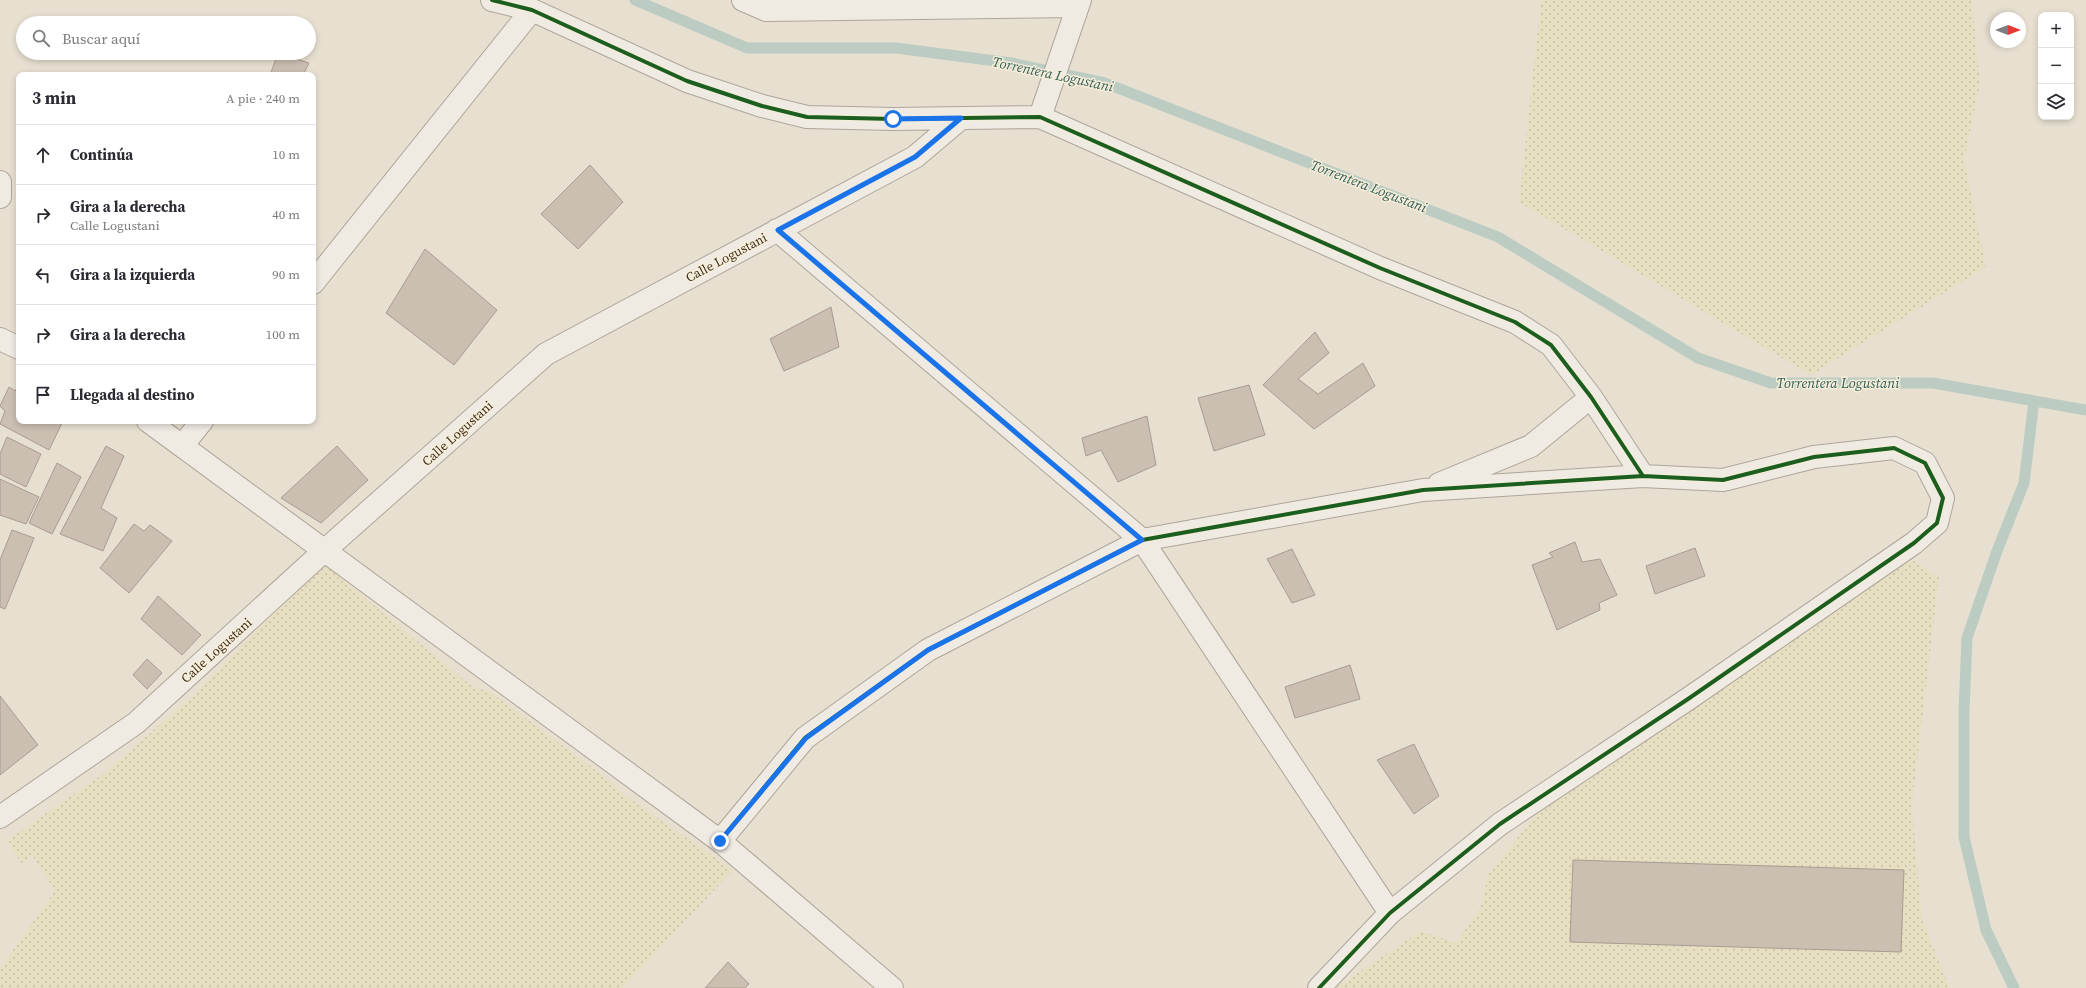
<!DOCTYPE html>
<html lang="es">
<meta charset="utf-8">
<style>
:root{--surface:#fff;--page:#f7f7f7;--text:#2b2b33;--muted:#7c7c81;--line:#e1e1e2}
body{margin:0;font-family:"Source Serif 4",serif;background:var(--page);color:var(--text)}
.controls{position:absolute;right:12px;top:12px;display:grid;overflow:hidden;border-radius:8px;box-shadow:0 2px 6px #0003}
.controls button{width:36px;height:36px;display:grid;place-items:center;padding:0;border:0;border-bottom:1px solid var(--line);background:var(--surface);color:var(--text);font:20px sans-serif}
.compass{position:absolute;left:1990px;top:12px;width:36px;height:36px;border-radius:50%;background:var(--surface);box-shadow:0 2px 6px #0003;rotate:90deg}
.stop{position:absolute;width:12px;height:12px;margin:-9px;border:3px solid #1a73e8;border-radius:50%;background:#fff}
.stop.end{background:#1a73e8;border-color:#fff;box-shadow:0 1px 4px #0008}
.list{margin:0;padding:0;list-style:none}
h2{display:flex;justify-content:space-between;align-items:center;height:52px;margin:0;padding:0 16px;font-size:17px}
h2 small{font-size:13px;font-weight:400;color:var(--muted)}
.list li{display:grid;grid-template-columns:26px 1fr auto;gap:12px;align-items:center;box-sizing:border-box;height:60px;padding:0 16px;border-top:1px solid var(--line)}
.list b{display:block;font-size:15px;white-space:nowrap}
.list p{margin:0;font-size:13px;white-space:nowrap;color:var(--muted)}
.list em{font-size:13px;font-style:normal;color:var(--muted)}
.icon{flex:none;width:22px;height:22px;fill:none;stroke:currentColor;stroke-width:2;stroke-linecap:round;stroke-linejoin:round}
.map{position:relative;flex:none;width:2086px;height:988px;overflow:hidden}
.search{position:absolute;background:var(--surface);box-shadow:0 2px 6px #0003;left:16px;top:16px;width:300px;height:44px;display:flex;align-items:center;gap:10px;box-sizing:border-box;padding:0 14px;border-radius:22px;color:var(--muted);font-size:15px}
.panel{position:absolute;background:var(--surface);box-shadow:0 2px 6px #0003;left:16px;top:72px;width:300px;height:352px;border-radius:8px}
.map>svg:first-child{display:block}
.farmland{fill:url(#farmland-dots)}
.lines{fill:none;stroke-linecap:round;stroke-linejoin:round}
.stream{stroke:#bcccc2;stroke-width:11}
.building{fill:#cbbfb2;stroke:#a89c90}
.minor-casing{stroke:#ada599;stroke-width:24}
.minor{stroke:#efebe3;stroke-width:22}
.cycleway-casing{stroke:#f7eed8;stroke-width:6}
.cycleway{stroke:#1b5e20;stroke-width:4}
.route{stroke:#1a73e8;stroke-width:5}
.labels{text-anchor:middle;stroke-width:3;stroke-linejoin:round;paint-order:stroke}
.street-label{font-size:13px;fill:#3d2e20;stroke:#f7eed8}
.water-label{font-size:14px;font-style:italic;fill:#2f5d5a;stroke:#f7eed8}
</style>
<div class="map">
<svg width="2086" height="988" viewBox="0 0 2086 988">
<defs>
<pattern id="farmland-dots" width="8" height="8" patternUnits="userSpaceOnUse"><rect width="8" height="8" fill="#e6dfc2"/><path d="M2 2h.1M6 6h.1" fill="none" stroke="#c6c0a6" stroke-width="1.8" stroke-linecap="round"/></pattern>
</defs>
<rect width="100%" height="100%" fill="#e7e0d1"/>
<path class="farmland" d="M1541,0h431l8,84 -16,76 22,107 -175,108 -292,-173z
M1912,559l27,19 -27,227 10,115 28,68h-615l86,-57 35,12 25,-36 7,-32 52,-65z
M323,563l151,125 15,3 123,91 7,9 114,79 -110,118h-623v-19l55,-78 -23,-36 -11,9 -13,-24 95,-66 90,-78z"/>
<g class="lines">
<path class="stream" d="M635,0l112,48h149l115,15 94,20 393,154 200,121 73,25h162l153,27
M2014,988l-28,-58 -22,-93v-125l3,-74 30,-87 27,-68 10,-82"/>
</g>
<path class="building" d="M278,53l31,10 -6,12h-33z
M590,165l33,37 -45,47 -37,-35z
M425,249l72,61 -43,55 -68,-52z
M831,307l8,40 -55,24 -14,-32z
M1315,332l14,21 -31,26 20,15 45,-31 12,23 -61,43 -51,-44z
M19,385v36h40l3,2 -13,27 -49,-26 5,-13 -5,-5 9,-19 6,4z
M1249,385l16,50 -51,16 -16,-53z
M1147,416l9,49 -38,17 -17,-32 -15,6 -4,-18z
M7,437l34,17 -15,33 -26,-13v-20z
M106,446l18,10 -23,52 16,10 -14,33 -43,-17z
M337,446l31,34 -47,43 -40,-25z
M57,463l24,14 -29,57 -23,-11z
M0,479l39,18 -13,27 -26,-9z
M134,524l10,7 6,-6 22,16 -43,52 -29,-25z
M12,530l22,8 -29,71 -5,-2v-47z
M1575,542l7,20 18,-3 17,36 -18,8 1,7 -43,20 -25,-65 21,-8 -4,-4z
M1695,548l10,28 -50,18 -9,-28z
M1292,549l23,46 -23,8 -25,-44z
M158,596l43,39 -19,20 -41,-36z
M147,659l15,14 -15,16 -14,-14z
M1350,665l10,34 -65,19 -10,-31z
M0,696l38,49 -38,30z
M1414,744l25,52 -25,18 -37,-54z
M1573,860l331,10 -3,82 -331,-10z
M728,962l21,22 -4,4h-40z"/>
<g class="lines">
<g class="minor-casing">
<path id="minor" d="M492,0l40,10 155,71 75,25 45,11 86,2 147,-2 340,151 135,54 36,23 40,52 52,79
M743,0l23,10 311,-4
M1040,117l40,-117
M0,182v15
M777,230l365,310 248,373
M313,283l219,-273
M0,339l19,9
M148,421l572,420 172,147
M182,446l20,-25
M1439,484l92,-38 60,-49
M0,817l136,-94 188,-172 222,-197 369,-197 46,-39
M720,841l85,-103 123,-88 214,-110 281,-50 220,-14 80,4 91,-23 80,-9 31,15 18,35 -6,25 -23,20 -226,156 -188,125 -110,89 -71,75"/>
</g>
<use href="#minor" class="minor"/>
<g class="cycleway-casing">
<path id="cycleway" d="M492,0l40,10 155,71 75,25 45,11 86,2 147,-2 340,151 135,54 36,23 40,52 52,79
M720,841l85,-103 123,-88 214,-110 281,-50 220,-14 80,4 91,-23 80,-9 31,15 18,35 -6,25 -23,20 -226,156 -188,125 -110,89 -71,75"/>
</g>
<use href="#cycleway" class="cycleway"/>
</g>
<g class="lines">
<path class="route" d="M720,841l86,-103 122,-88 214,-110 -364,-310 137,-73 46,-39 -68,1"/>
</g>
<g class="labels">
<g class="street-label">
<text transform="translate(726 257) rotate(-28)" y="5">Calle Logustani</text>
<text transform="translate(457 433) rotate(-42)" y="5">Calle Logustani</text>
<text transform="translate(216 650) rotate(-42)" y="5">Calle Logustani</text>
</g>
<g class="water-label">
<text transform="translate(1053 74) rotate(12)" y="5">Torrentera Logustani</text>
<text transform="translate(1369 186) rotate(21)" y="5">Torrentera Logustani</text>
<text x="1838" y="388">Torrentera Logustani</text>
</g>
</g>
</svg>
<div class="controls">
<button>+</button>
<button>−</button>
<button><svg class="icon" aria-label="layers" viewBox="0 0 24 24"><path d="M12 4l9 5-9 5-9-5zM3 14l9 5 9-5"/></svg></button>
</div>
<svg class="compass" viewBox="-18 -18 36 36"><path d="M0-13l5 13h-10z" fill="#e53935"/><path d="M0 13l5-13h-10z" fill="#7c7c81"/></svg>
<div class="stop" style="left:893px;top:119px"></div>
<div class="stop end" style="left:720px;top:841px"></div>
<div class="search"><svg class="icon" aria-label="search" viewBox="0 0 24 24"><circle cx="10" cy="10" r="6"/><path d="M15 15l6 6"/></svg>Buscar aquí</div>
<section class="panel">
<h2>3 min<small>A pie · 240 m</small></h2>
<ul class="list">
<li><svg class="icon" aria-label="ahead" viewBox="0 0 24 24"><path d="M12 20V5M6 11l6-6 6 6"/></svg><div><b>Continúa</b></div><em>10 m</em></li>
<li><svg class="icon" aria-label="right" viewBox="0 0 24 24"><path d="M7 20v-9h11M14 6l5 5-5 5"/></svg><div><b>Gira a la derecha</b><p>Calle Logustani</p></div><em>40 m</em></li>
<li><svg class="icon" aria-label="left" viewBox="0 0 24 24"><path d="M17 20v-9H6M10 6l-5 5 5 5"/></svg><div><b>Gira a la izquierda</b></div><em>90 m</em></li>
<li><svg class="icon" aria-label="right" viewBox="0 0 24 24"><path d="M7 20v-9h11M14 6l5 5-5 5"/></svg><div><b>Gira a la derecha</b></div><em>100 m</em></li>
<li><svg class="icon" aria-label="arrive" viewBox="0 0 24 24"><path d="M6 21V4h12l-3 4 3 4H6"/></svg><div><b>Llegada al destino</b></div></li>
</ul>
</section>
</div>
